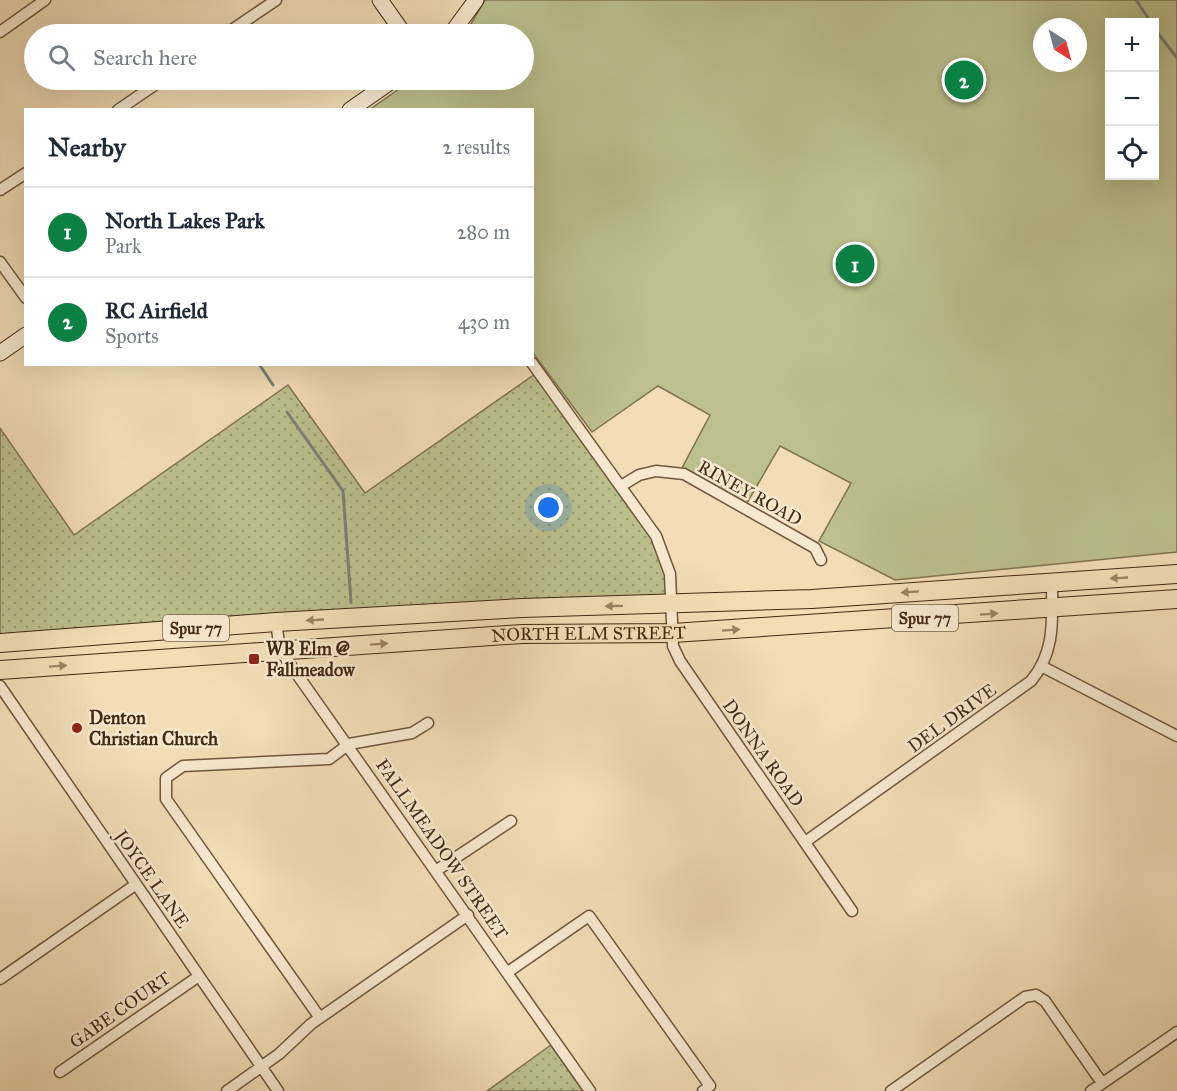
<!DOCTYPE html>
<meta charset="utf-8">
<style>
:root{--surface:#fff;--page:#f6f6f7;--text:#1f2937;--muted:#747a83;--line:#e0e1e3;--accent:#0b8043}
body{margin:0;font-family:"IM FELL Great Primer",serif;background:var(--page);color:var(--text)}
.controls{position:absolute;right:18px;top:18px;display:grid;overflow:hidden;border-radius:0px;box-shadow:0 6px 24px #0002}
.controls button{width:54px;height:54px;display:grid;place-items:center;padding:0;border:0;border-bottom:2px solid var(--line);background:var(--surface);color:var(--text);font:30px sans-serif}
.compass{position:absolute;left:1033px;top:18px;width:54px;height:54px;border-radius:50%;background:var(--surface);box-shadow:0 6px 24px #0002;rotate:144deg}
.you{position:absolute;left:549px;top:508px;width:21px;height:21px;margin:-15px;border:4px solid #fff;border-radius:50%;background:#1a73e8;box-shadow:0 0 0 9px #1a73e833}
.badge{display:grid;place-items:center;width:39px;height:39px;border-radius:50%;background:var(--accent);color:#fff;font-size:20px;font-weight:700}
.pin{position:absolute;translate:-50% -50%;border:3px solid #fff;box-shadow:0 2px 6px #0006}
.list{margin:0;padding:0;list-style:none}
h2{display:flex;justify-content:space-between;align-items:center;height:78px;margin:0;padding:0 24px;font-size:26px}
h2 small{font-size:20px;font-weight:400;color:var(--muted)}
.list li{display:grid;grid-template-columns:39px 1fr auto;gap:18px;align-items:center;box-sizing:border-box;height:90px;padding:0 24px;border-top:2px solid var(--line)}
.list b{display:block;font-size:22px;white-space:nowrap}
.list p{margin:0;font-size:20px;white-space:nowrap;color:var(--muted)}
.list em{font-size:20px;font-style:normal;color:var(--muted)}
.icon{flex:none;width:33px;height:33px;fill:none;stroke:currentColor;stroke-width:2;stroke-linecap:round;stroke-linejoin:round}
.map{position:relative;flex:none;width:1177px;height:1091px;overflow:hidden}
.search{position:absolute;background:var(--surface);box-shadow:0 6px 24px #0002;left:24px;top:24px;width:510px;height:66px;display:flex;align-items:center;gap:15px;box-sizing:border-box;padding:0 21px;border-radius:33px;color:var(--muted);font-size:22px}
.panel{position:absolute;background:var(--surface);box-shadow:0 6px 24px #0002;left:24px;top:108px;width:510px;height:258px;border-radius:0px}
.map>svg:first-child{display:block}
.grass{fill:url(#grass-dots);stroke:#807450;stroke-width:1.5}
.park{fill:#bcc08d;stroke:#807450;stroke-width:1.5;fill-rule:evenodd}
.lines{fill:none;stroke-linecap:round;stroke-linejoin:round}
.stream{stroke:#7c7f77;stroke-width:3}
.street-casing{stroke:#70563c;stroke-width:13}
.secondary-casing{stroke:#452913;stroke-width:17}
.primary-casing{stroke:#452913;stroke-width:20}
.street{stroke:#f7e9d0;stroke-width:10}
.secondary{stroke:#f7e9d0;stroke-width:15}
.primary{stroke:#f2ddb6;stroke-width:18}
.oneway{fill:#9c8364}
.poi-dot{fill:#8f2418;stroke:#f7e9d0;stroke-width:2}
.labels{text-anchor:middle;stroke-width:5;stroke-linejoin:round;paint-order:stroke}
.shield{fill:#f7e9d0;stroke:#7a634c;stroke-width:1.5}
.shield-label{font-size:16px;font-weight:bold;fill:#452913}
.street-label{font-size:18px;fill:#452913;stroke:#f7e9d0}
.poi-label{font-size:18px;font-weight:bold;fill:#452913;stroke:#f7e9d0;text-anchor:start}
</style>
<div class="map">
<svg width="1177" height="1091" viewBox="0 0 1177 1091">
<defs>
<pattern id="grass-dots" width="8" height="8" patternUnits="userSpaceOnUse" patternTransform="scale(1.5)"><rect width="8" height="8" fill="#bcc08d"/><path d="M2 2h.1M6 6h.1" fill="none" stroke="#9b9c72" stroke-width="1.8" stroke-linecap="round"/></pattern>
</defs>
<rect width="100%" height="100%" fill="#f2ddb6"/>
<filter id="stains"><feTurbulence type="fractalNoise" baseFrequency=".00333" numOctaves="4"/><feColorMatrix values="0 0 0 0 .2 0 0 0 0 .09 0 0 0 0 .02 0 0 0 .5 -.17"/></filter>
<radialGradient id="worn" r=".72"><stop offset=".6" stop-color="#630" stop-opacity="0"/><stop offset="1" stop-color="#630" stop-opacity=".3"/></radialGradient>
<path class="grass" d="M535,374l114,157 16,34 2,26 -5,7 -662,38v-208l74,107 214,-150 77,108z
M551,1045l32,46h-96z"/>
<path class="park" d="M485,0h692v552l-282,28 -76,-39 32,-58 -71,-37 -33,57 -65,-35 28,-53 -52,-29 -66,46 -59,-79 -1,-243h-163l43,-30h112v-46h-59zM1110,22h44v154h-44zM1042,27h36v36h-36z"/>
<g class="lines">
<path class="stream" d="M1136,0l15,22
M1154,28l23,30
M259,364l14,21
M287,412l56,79 8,111"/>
<g class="street-casing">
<path id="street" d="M0,32l45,-32
M226,34l50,-34
M118,110l44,-30
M0,190l26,-17
M0,262l26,36
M532,363l124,173 14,38 3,72 7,15 172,250
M621,486l18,-11 17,-4 28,3 131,74 6,12
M276,622l4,28 310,441
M1043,667l134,69
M0,686l278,405
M805,842l226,-161c25,-30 21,-62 21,-99
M437,870l74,-49
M508,972l81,-56 121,170 -7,5
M0,979l135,-94
M320,1018l-154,-219v-21l17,-12 146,-7 20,-15 63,-11 16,-10
M60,1072l139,-96
M227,1091l52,-37 32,-30 157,-109
M891,1091l134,-94 11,-2 9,6 57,82
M1091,1091l86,-59"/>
</g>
<g class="secondary-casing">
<path id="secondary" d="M380,0l24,34
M451,34l25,-34
M350,110l43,-30
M0,353l26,-18"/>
</g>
<g class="primary-casing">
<g id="primary">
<path d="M0,643l276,-21 246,-14 290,-9 365,-25"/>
<path id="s1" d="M0,670l522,-36 151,-1 504,-34"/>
</g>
</g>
<use href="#street" class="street"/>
<use href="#secondary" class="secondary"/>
<use href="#primary" class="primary"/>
</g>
<defs><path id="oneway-solid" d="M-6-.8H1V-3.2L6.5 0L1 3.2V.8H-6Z" transform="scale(1.5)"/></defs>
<g class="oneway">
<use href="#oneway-solid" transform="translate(1119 578) rotate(177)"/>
<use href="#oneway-solid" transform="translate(910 592) rotate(176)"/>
<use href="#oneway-solid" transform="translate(614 606) rotate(179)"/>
<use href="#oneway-solid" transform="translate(989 614) rotate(-4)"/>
<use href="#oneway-solid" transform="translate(315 620) rotate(177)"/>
<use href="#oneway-solid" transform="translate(731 630) rotate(-4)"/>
<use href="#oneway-solid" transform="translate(379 644) rotate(-4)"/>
<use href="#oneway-solid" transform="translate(58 666) rotate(-4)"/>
</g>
<g class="poi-dot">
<rect x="248" y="653" width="12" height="12" rx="3"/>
<circle cx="77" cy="728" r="6"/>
</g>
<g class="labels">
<g class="shield">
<rect x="892" y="605" width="66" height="26" rx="4.5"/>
<rect x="163" y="615" width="66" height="26" rx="4.5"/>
</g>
<g class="shield-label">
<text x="925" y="624">Spur 77</text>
<text x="196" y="634">Spur 77</text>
</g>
<g class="street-label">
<text transform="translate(750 493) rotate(29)" y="6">RINEY ROAD</text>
<text dy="6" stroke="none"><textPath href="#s1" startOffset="590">NORTH ELM STREET</textPath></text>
<text transform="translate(952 718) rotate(-36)" y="6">DEL DRIVE</text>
<text transform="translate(763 753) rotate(55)" y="6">DONNA ROAD</text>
<text transform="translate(442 849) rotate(55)" y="6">FALLMEADOW STREET</text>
<text transform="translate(152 879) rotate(55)" y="6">JOYCE LANE</text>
<text transform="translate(120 1010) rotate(-35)" y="6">GABE COURT</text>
</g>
<g class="poi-label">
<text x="266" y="655">WB Elm @<tspan x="266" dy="21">Fallmeadow</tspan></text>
<text x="89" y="724">Denton<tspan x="89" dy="21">Christian Church</tspan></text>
</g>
</g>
<rect width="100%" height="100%" filter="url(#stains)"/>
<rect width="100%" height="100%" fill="url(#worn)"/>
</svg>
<div class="controls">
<button>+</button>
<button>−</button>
<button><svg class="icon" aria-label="locate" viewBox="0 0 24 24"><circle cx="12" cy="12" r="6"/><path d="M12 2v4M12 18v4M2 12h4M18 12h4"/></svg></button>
</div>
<svg class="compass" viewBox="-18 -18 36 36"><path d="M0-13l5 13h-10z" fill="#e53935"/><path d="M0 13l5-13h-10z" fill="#747a83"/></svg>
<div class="you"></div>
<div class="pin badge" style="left:855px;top:264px">1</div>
<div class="pin badge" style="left:964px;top:80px">2</div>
<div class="search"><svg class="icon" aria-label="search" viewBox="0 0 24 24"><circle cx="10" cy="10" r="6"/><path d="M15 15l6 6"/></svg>Search here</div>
<section class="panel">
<h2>Nearby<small>2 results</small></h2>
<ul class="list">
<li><span class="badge">1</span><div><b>North Lakes Park</b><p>Park</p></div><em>280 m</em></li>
<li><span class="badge">2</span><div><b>RC Airfield</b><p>Sports</p></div><em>430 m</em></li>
</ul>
</section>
</div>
